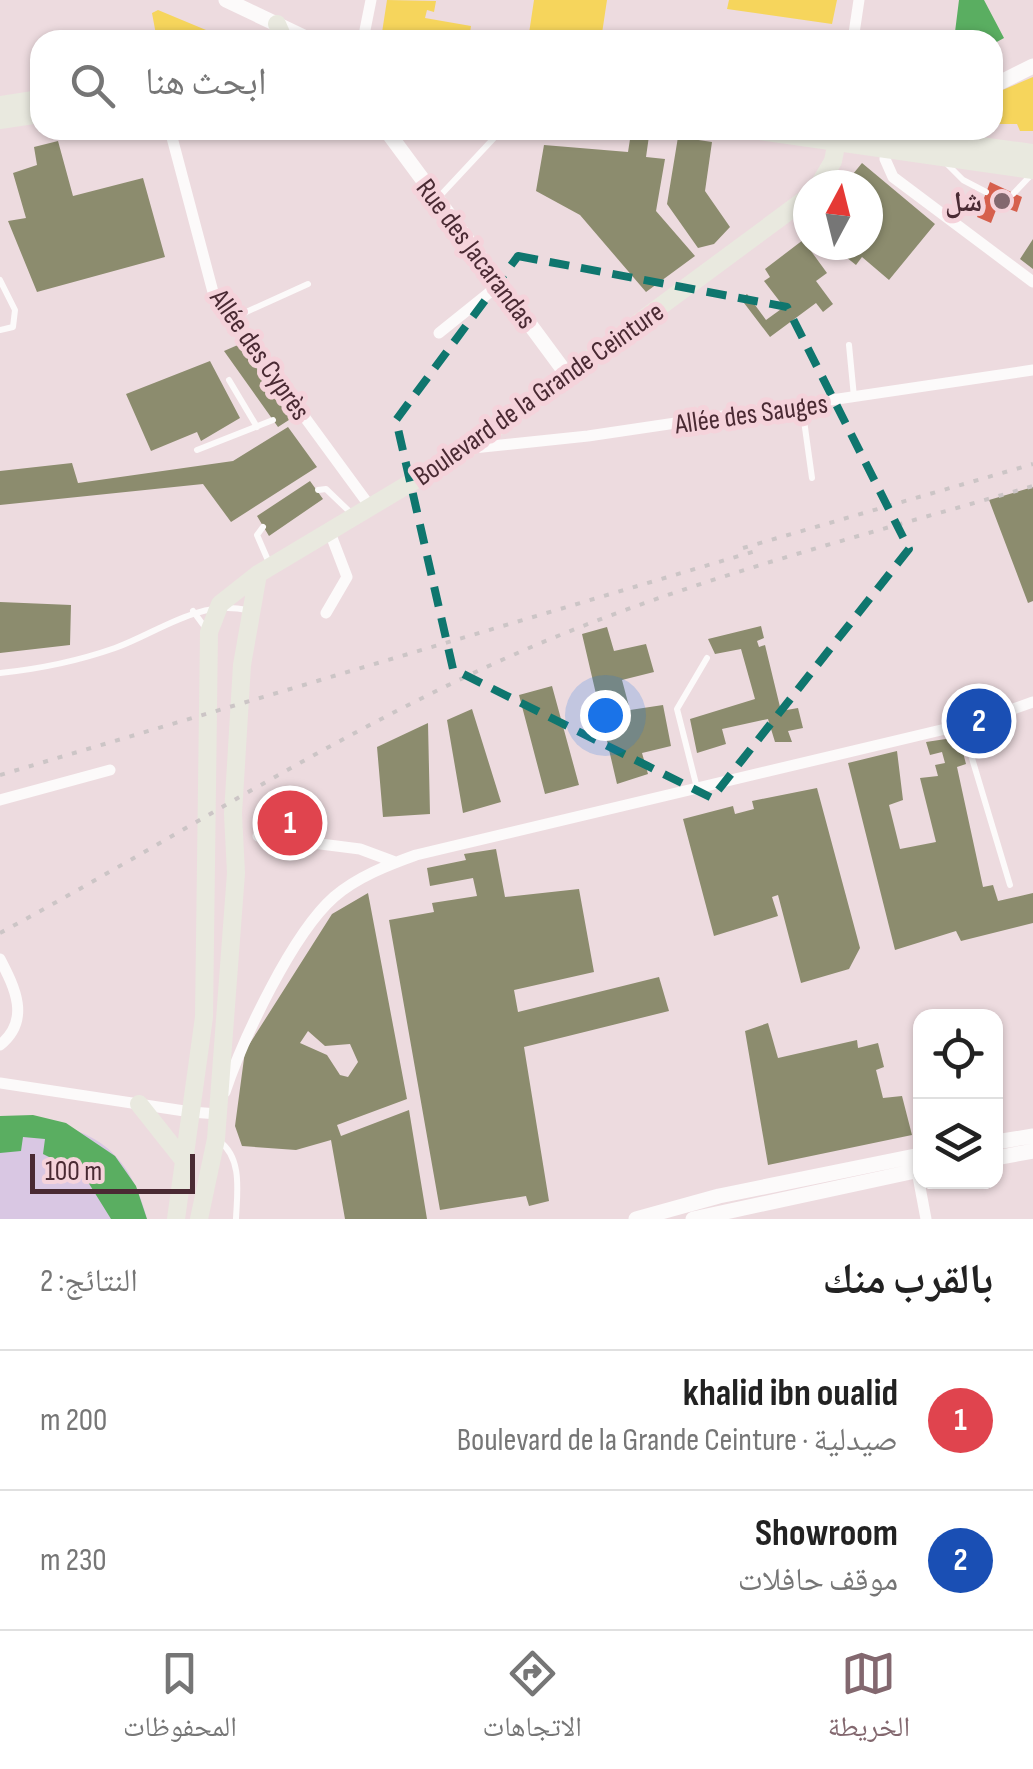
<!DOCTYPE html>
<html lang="ar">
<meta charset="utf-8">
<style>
:root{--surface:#fff;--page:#f6f6f6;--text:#222;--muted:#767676;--line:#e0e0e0;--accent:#83686f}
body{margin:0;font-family:"Sofia Sans Condensed","Noto Naskh Arabic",sans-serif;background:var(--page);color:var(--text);direction:rtl}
.controls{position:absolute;right:30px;bottom:30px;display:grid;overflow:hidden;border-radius:20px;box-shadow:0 2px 8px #0004}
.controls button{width:90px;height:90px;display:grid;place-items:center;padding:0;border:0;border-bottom:2px solid var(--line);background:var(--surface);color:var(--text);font:50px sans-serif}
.compass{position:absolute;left:793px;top:170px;width:90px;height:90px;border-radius:50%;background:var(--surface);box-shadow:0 2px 8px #0004;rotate:7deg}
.scale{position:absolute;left:30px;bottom:25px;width:165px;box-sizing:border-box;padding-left:10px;border:5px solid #4a2a33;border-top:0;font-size:28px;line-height:35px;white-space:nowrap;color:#4a2a33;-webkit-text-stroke:8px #f5d3db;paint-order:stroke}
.you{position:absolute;left:605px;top:715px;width:35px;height:35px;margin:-25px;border:8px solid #fff;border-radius:50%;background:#1a73e8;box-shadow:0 0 0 15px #1a73e833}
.badge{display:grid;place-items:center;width:65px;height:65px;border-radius:50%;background:var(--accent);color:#fff;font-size:32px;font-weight:700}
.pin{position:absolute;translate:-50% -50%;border:5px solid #fff;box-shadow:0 2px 10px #0006}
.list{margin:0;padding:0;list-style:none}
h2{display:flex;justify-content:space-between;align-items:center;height:130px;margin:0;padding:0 40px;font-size:42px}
h2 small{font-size:32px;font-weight:400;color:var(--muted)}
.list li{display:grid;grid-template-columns:65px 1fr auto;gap:30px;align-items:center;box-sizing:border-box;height:140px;padding:0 40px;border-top:2px solid var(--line)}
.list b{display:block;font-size:38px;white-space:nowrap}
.list p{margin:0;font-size:32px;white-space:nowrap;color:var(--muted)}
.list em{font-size:32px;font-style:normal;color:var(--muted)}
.icon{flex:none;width:55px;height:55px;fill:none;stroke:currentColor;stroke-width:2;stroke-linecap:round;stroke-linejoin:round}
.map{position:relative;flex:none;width:1033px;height:1219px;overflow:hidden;direction:ltr}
.search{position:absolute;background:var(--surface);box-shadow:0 2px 8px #0004;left:30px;right:30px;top:30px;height:110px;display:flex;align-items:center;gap:25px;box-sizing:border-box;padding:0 35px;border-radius:30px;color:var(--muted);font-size:38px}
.sheet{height:410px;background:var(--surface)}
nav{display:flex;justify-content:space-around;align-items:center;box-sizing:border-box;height:140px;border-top:2px solid var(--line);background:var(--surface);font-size:28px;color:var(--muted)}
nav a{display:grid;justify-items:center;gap:5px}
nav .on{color:var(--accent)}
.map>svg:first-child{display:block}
.green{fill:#d9c7e3}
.homes{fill:#f6d55c}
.shops{fill:#d6604d}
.public{fill:#5aae61}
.industry{fill:#8c8c6e;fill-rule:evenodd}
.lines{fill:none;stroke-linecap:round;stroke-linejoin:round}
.service{stroke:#fcfafa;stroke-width:6}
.minor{stroke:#fcfafa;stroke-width:11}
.tertiary{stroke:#fcfafa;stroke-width:15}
.primary{stroke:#e9e9df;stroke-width:18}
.rail{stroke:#ccc5c6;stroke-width:4;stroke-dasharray:5 10;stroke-linecap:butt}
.marked{fill:none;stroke:#0f766e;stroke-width:8;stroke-dasharray:20 12;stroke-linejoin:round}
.poi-dot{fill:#83686f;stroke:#f5d3db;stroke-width:4}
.labels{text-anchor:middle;stroke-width:10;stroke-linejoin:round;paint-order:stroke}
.poi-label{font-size:28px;font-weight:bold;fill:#4a2a33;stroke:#f5d3db;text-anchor:end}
.street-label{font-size:28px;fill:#4a2a33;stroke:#f5d3db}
</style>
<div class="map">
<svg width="1033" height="1219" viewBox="0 0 1033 1219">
<rect width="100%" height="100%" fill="#eddbdf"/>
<path class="green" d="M0,1116c77,8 125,19 147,103h-147z"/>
<path class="homes" d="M387,0l49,1 -2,11 -7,-2 -2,8 46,8 -2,14 -88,-1z
M534,0h73l-6,40h-73z
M729,0h108l-5,24 -105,-15z
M158,10l72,30h-73l-5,-27z
M1033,77v54h-13l-3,-7h-24v-30z"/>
<path class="shops" d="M990,182l32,15 -5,15 -19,-7 -7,18 -14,-6z"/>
<path class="public" d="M959,0h25l20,38 -11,6v-4h-39z
M33,1115l33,8 49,33 21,30 11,33h-36l-28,-45 -40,-20 2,-15 -22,-2 -2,14 -21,2v-37z"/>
<path class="industry" d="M631,133l18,3 -3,21 19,2 -9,52 39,45 -49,36 -66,-77 -44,-24 8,-46 84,7z
M678,137l34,5 -7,49 25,36 -16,17 -16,4 -31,-44z
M58,141l15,55 70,-18 22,79 -128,35 -29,-71 18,-3 -13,-45 24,-8 -3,-18z
M862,163l73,61 -46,56 -27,-23 -6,8 -25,-20h37v-60h-24z
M1033,239v30l-13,-10z
M803,240l24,33 -11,8 17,23 -10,8 -7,-9 -46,34 -29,-38 6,-5 19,26 18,-13 -20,-26 6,-4 -5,-8z
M240,344l52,74 -14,9 -54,-76z
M210,361l30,57 -39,23 -4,-9 -46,19 -25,-57z
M288,427l29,40 -86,55 -28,-38 -203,21v-34l72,-8 6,20 155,-22z
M310,481l13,18 -54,37 -12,-20z
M1033,487v114l-5,2 -39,-103z
M0,602l71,3 -1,40 -70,8z
M761,626l3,12 -7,3 2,6 6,-2 16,66 17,-3 5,20 -15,3 4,11h-17l-7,-23 -46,10 4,15 -29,9 -7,-34 65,-20 -14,-50 -26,5 -7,-15z
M607,627l7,24 32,-7 8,28 -32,8 8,30 33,-5 8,41 -29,7 6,21 -31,10 -35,-150z
M552,686l27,99 -34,9 -26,-99z
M472,709l29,93 -38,11 -16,-93z
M428,723l2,91 -47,3 -6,-70z
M959,737l7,27 -9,3 26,120 10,-2 5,16 35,-8v30l-72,18 -5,-10 -61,19 -47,-187 49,-12 6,49 -14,5 11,44 36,-7 -16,-64 18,-2 -3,-11 10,-2 -3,-11 -12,3 -4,-13z
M817,788l43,160 -11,21 -48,14 -23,-88 -6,2 6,19 -64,20 -31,-117 50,-13 2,8 19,-5 -2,-8z
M496,849l9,48 74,-8 15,83 -80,18 4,22 141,-35 10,34 -145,36 25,154 -20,5 -3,-10 -86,14 -51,-290 45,-8 -2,-9 45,-7 -4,-18 -43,8 -3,-18 39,-8 -2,-6z
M368,893l39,206 -70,26 4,11 68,-26 18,109h-82l-14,-79 -35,10 -54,-4 -7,-20 10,-75 87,-137zM308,1031l17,15 25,-2 8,18 -10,15 -8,-2 -13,-20 -27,-12z
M768,1023l10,35 79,-18 1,8 20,-5 6,24 -8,3 7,28 19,-2 10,39 -144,30 -23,-134z"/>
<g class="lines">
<path class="service" d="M946,163l17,17 23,12
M1013,194l20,-21
M438,198l56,-60
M0,280l15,30 -2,17 -13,3
M233,318l75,-34
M849,345l5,52
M229,380l28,47
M802,406l10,72
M197,450l76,-30
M318,490l8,-1 25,24
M263,527l-6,8 13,30
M193,611l14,19
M0,673c39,-4 78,-12 115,-25 46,-17 82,-48 132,-38
M962,725l48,160
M697,788l-20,-79 30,-51
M219,1141c24,17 18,52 17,78"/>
<path class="minor" d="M363,40l8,-40
M853,40l6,-40
M170,130l43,162 156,213
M886,149l-1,10 8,18 140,105
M439,333l61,-49
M473,448l115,-12 445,-66
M326,613l21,-36 -18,-47
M0,800l110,-30
M258,836l102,13 35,13
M0,959c15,29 31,61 0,86
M0,1083l191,29 27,2 2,-5
M225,1092c18,-53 67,-158 109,-195 23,-20 54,-32 82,-42l563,-134 54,-19
M917,1171l9,48"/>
<path class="tertiary" d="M226,0l84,40
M993,86l40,-20
M386,130l182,246
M996,1142l37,-6
M996,1158l37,-7
M636,1219l83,-23 201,-41
M693,1219l227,-49"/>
<path class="primary" d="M277,24l7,16
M0,105l40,-6
M0,120l40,-6
M753,130l280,40
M864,130l169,23
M819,185l14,-24 6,-30
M139,1104l46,58
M176,1219l28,-202 5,-385 11,-28 38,-30 211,-126 339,-251
M199,1219l17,-80 20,-266 -3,-59 9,-149 16,-91"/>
<path class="rail" d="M743,548l290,-84
M0,775l759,-225
M0,933c165,-89 322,-191 493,-269 172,-79 359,-125 540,-178"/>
</g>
<path class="marked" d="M518,256l269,51 122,242 -197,249 -259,-129 -57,-249z"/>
<circle class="poi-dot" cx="1002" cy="201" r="10"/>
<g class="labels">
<g class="poi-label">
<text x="982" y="211">شل</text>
</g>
<g class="street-label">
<text transform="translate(477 253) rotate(53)" y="10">Rue des Jacarandas</text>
<text transform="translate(261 354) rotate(55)" y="10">Allée des Cyprès</text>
<text transform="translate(538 393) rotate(-35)" y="10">Boulevard de la Grande Ceinture</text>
<text transform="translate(751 413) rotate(-8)" y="10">Allée des Sauges</text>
</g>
</g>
</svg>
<div class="controls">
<button><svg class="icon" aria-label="locate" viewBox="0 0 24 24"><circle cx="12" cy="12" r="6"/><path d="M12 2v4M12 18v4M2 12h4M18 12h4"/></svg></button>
<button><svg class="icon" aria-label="layers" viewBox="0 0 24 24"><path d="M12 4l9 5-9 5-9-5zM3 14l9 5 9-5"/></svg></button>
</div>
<svg class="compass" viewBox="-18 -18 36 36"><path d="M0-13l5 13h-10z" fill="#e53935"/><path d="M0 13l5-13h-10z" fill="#767676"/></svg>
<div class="scale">100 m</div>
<div class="you"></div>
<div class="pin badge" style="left:290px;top:823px;background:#e0444e">1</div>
<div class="pin badge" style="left:979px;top:721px;background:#1a4fb4">2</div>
<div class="search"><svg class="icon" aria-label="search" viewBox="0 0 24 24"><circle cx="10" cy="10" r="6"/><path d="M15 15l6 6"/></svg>ابحث هنا</div>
</div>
<section class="sheet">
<h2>بالقرب منك<small>النتائج: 2</small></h2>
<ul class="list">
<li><span class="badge" style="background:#e0444e">1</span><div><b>khalid ibn oualid</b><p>صيدلية · Boulevard de la Grande Ceinture</p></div><em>200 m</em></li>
<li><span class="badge" style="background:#1a4fb4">2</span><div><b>Showroom</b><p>موقف حافلات</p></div><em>230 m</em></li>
</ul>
</section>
<nav>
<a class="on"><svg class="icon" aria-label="map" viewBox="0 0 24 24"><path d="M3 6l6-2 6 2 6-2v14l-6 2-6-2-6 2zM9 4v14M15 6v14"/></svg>الخريطة</a>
<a><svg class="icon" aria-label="directions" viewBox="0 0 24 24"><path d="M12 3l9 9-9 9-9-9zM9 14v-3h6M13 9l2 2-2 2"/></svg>الاتجاهات</a>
<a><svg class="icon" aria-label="saved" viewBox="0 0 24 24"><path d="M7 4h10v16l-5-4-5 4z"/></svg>المحفوظات</a>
</nav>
